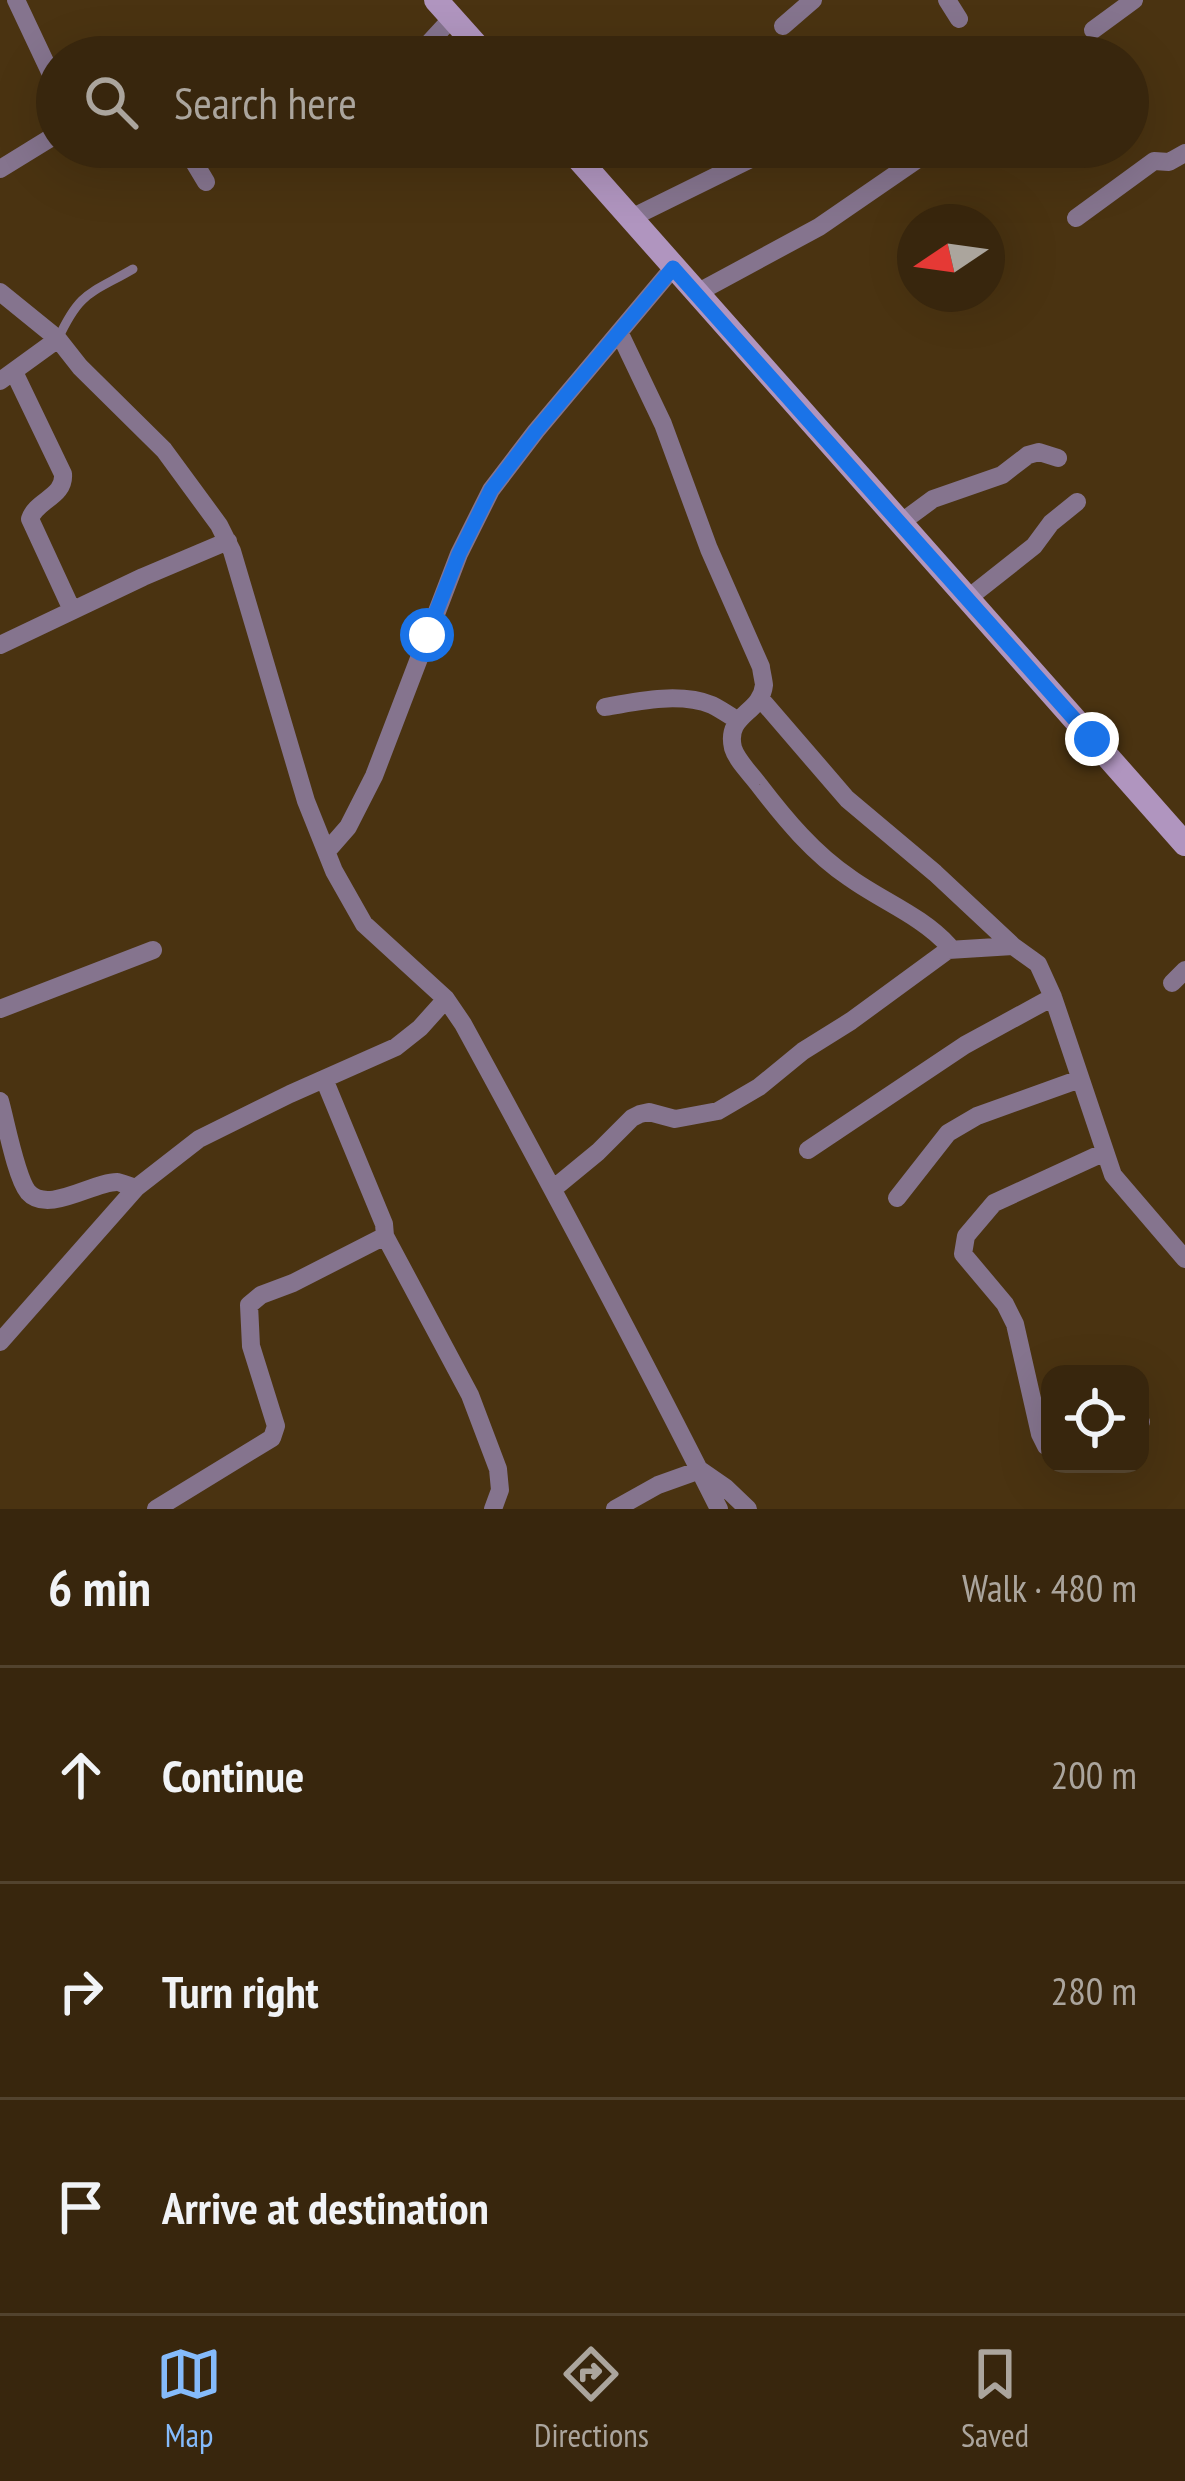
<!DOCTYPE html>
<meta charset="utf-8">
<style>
:root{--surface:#38260d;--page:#3f2e16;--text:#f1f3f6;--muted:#aba59d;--line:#52432e;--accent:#85bbfb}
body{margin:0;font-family:"PT Sans Narrow",sans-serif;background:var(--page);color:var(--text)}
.controls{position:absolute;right:36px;bottom:36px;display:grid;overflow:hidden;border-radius:24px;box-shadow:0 12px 48px #0002}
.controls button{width:108px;height:108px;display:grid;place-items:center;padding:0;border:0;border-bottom:3px solid var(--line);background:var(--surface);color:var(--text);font:60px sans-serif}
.compass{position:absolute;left:897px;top:204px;width:108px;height:108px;border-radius:50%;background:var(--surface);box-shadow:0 12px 48px #0002;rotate:257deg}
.stop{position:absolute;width:36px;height:36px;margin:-27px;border:9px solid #1a73e8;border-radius:50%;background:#fff}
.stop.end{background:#1a73e8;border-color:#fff;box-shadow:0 3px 12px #0008}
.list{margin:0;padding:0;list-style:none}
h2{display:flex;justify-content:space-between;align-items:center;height:156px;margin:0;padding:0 48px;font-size:51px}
h2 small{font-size:39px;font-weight:400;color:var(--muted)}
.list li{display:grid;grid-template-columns:78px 1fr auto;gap:36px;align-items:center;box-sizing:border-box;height:216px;padding:0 48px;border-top:3px solid var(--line)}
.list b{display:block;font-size:45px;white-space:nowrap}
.list em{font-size:39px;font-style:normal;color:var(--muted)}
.icon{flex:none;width:66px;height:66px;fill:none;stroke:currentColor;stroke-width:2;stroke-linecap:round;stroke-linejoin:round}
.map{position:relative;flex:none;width:1185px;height:1509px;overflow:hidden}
.search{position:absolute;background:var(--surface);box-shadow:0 12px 48px #0002;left:36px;right:36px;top:36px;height:132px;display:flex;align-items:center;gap:30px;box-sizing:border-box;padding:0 42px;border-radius:66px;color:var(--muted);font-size:45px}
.sheet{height:804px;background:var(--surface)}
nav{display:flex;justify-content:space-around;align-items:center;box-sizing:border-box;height:168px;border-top:3px solid var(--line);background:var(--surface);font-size:33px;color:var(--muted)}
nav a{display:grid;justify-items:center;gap:6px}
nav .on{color:var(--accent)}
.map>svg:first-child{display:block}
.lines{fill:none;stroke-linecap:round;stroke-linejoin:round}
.lane{stroke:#85748e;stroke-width:9}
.street{stroke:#85748e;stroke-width:18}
.secondary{stroke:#b095bf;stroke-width:24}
.route{stroke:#1a73e8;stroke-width:15}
</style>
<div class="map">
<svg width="1185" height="1509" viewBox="0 0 1185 1509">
<rect width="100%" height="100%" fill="#4a3311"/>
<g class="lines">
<path class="lane" d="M58,339c22,-48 32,-45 75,-70"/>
<path class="street" d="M16,0l41,87
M947,0l12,19
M783,26l30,-26
M1093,30l41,-30
M416,57l36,-39
M185,147l21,35
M0,169l57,-35
M631,218l144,-71
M1076,218l78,-57 15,1 16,-9
M0,292l58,47 22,28 84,83 55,75 13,26 74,250 28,70 30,53 82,75 17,25c88,161 174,322 256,485
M695,294l124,-67 112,-77
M14,372l49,102c2,23 -27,26 -33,45l42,91
M0,381l58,-42
M899,524l34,-25 69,-24 26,-20 11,-3 19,6
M967,599l67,-53 17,-23 26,-21
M0,645l143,-68 85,-36
M760,698l87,101 88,74 78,73
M605,707c33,-6 75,-15 107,-2 8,4 17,10 25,15
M327,851l21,-24 26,-51 85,-222 32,-64 45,-59 137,-163
M948,950l65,-4 25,18 15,33 60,178 72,84
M1172,983l13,-13
M0,1009l153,-59
M0,1101c6,21 16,76 28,91 20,23 66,-11 90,-10 1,0 17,6 18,6
M808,1150l157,-105 88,-48
M553,1189l45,-37 34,-34 8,-4 9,-2 26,7 43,-8 41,-24 44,-36 48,-30 97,-71 1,-4c-27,-30 -67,-45 -99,-68 -36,-24 -65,-59 -91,-93 -8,-11 -22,-24 -26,-37 -8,-34 28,-34 31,-63 0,-2 -3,-16 -3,-18l-52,-118 -46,-125 -43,-90
M897,1198l51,-65 29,-17 103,-37
M385,1236l85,159 28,74 2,21 -7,19
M0,1342l136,-154 63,-49 91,-45 106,-47 24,-19 26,-29
M1140,1422h1
M1050,1447l-4,-1 -6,-12 -25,-110 -10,-20 -42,-50 3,-18 28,-33 111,-51
M156,1509l116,-71 4,-12 -25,-80 -2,-41 12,-10 32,-12 92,-47 -1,-12 -60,-145
M615,1509l43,-24 42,-15 26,18 22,21"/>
<path class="secondary" d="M436,0l51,57
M568,147l617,697"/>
</g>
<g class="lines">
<path class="route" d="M427,635l32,-81 32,-64 45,-59 137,-163 419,471"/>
</g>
</svg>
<div class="controls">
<button><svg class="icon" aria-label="locate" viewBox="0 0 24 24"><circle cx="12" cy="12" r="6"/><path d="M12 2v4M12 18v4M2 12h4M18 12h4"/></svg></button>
</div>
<svg class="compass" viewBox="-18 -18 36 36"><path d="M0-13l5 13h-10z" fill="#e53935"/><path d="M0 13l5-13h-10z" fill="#aba59d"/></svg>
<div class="stop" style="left:427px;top:635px"></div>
<div class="stop end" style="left:1092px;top:739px"></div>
<div class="search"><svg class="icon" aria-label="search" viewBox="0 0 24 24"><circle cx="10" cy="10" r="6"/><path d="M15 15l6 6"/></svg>Search here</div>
</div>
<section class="sheet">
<h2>6 min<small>Walk · 480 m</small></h2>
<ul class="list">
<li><svg class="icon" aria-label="ahead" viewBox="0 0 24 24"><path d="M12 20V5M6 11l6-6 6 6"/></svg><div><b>Continue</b></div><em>200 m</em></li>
<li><svg class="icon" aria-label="right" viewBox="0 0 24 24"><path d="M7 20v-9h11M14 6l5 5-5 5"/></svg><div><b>Turn right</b></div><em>280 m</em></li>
<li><svg class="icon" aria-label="arrive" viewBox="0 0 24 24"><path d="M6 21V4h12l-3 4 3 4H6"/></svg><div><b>Arrive at destination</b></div></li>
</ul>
</section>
<nav>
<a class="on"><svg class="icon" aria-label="map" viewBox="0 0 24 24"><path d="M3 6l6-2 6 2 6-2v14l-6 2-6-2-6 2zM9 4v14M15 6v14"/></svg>Map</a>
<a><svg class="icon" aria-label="directions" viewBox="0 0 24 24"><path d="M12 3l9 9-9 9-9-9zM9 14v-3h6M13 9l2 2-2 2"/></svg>Directions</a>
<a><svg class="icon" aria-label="saved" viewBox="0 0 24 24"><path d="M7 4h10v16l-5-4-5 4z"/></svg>Saved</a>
</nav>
